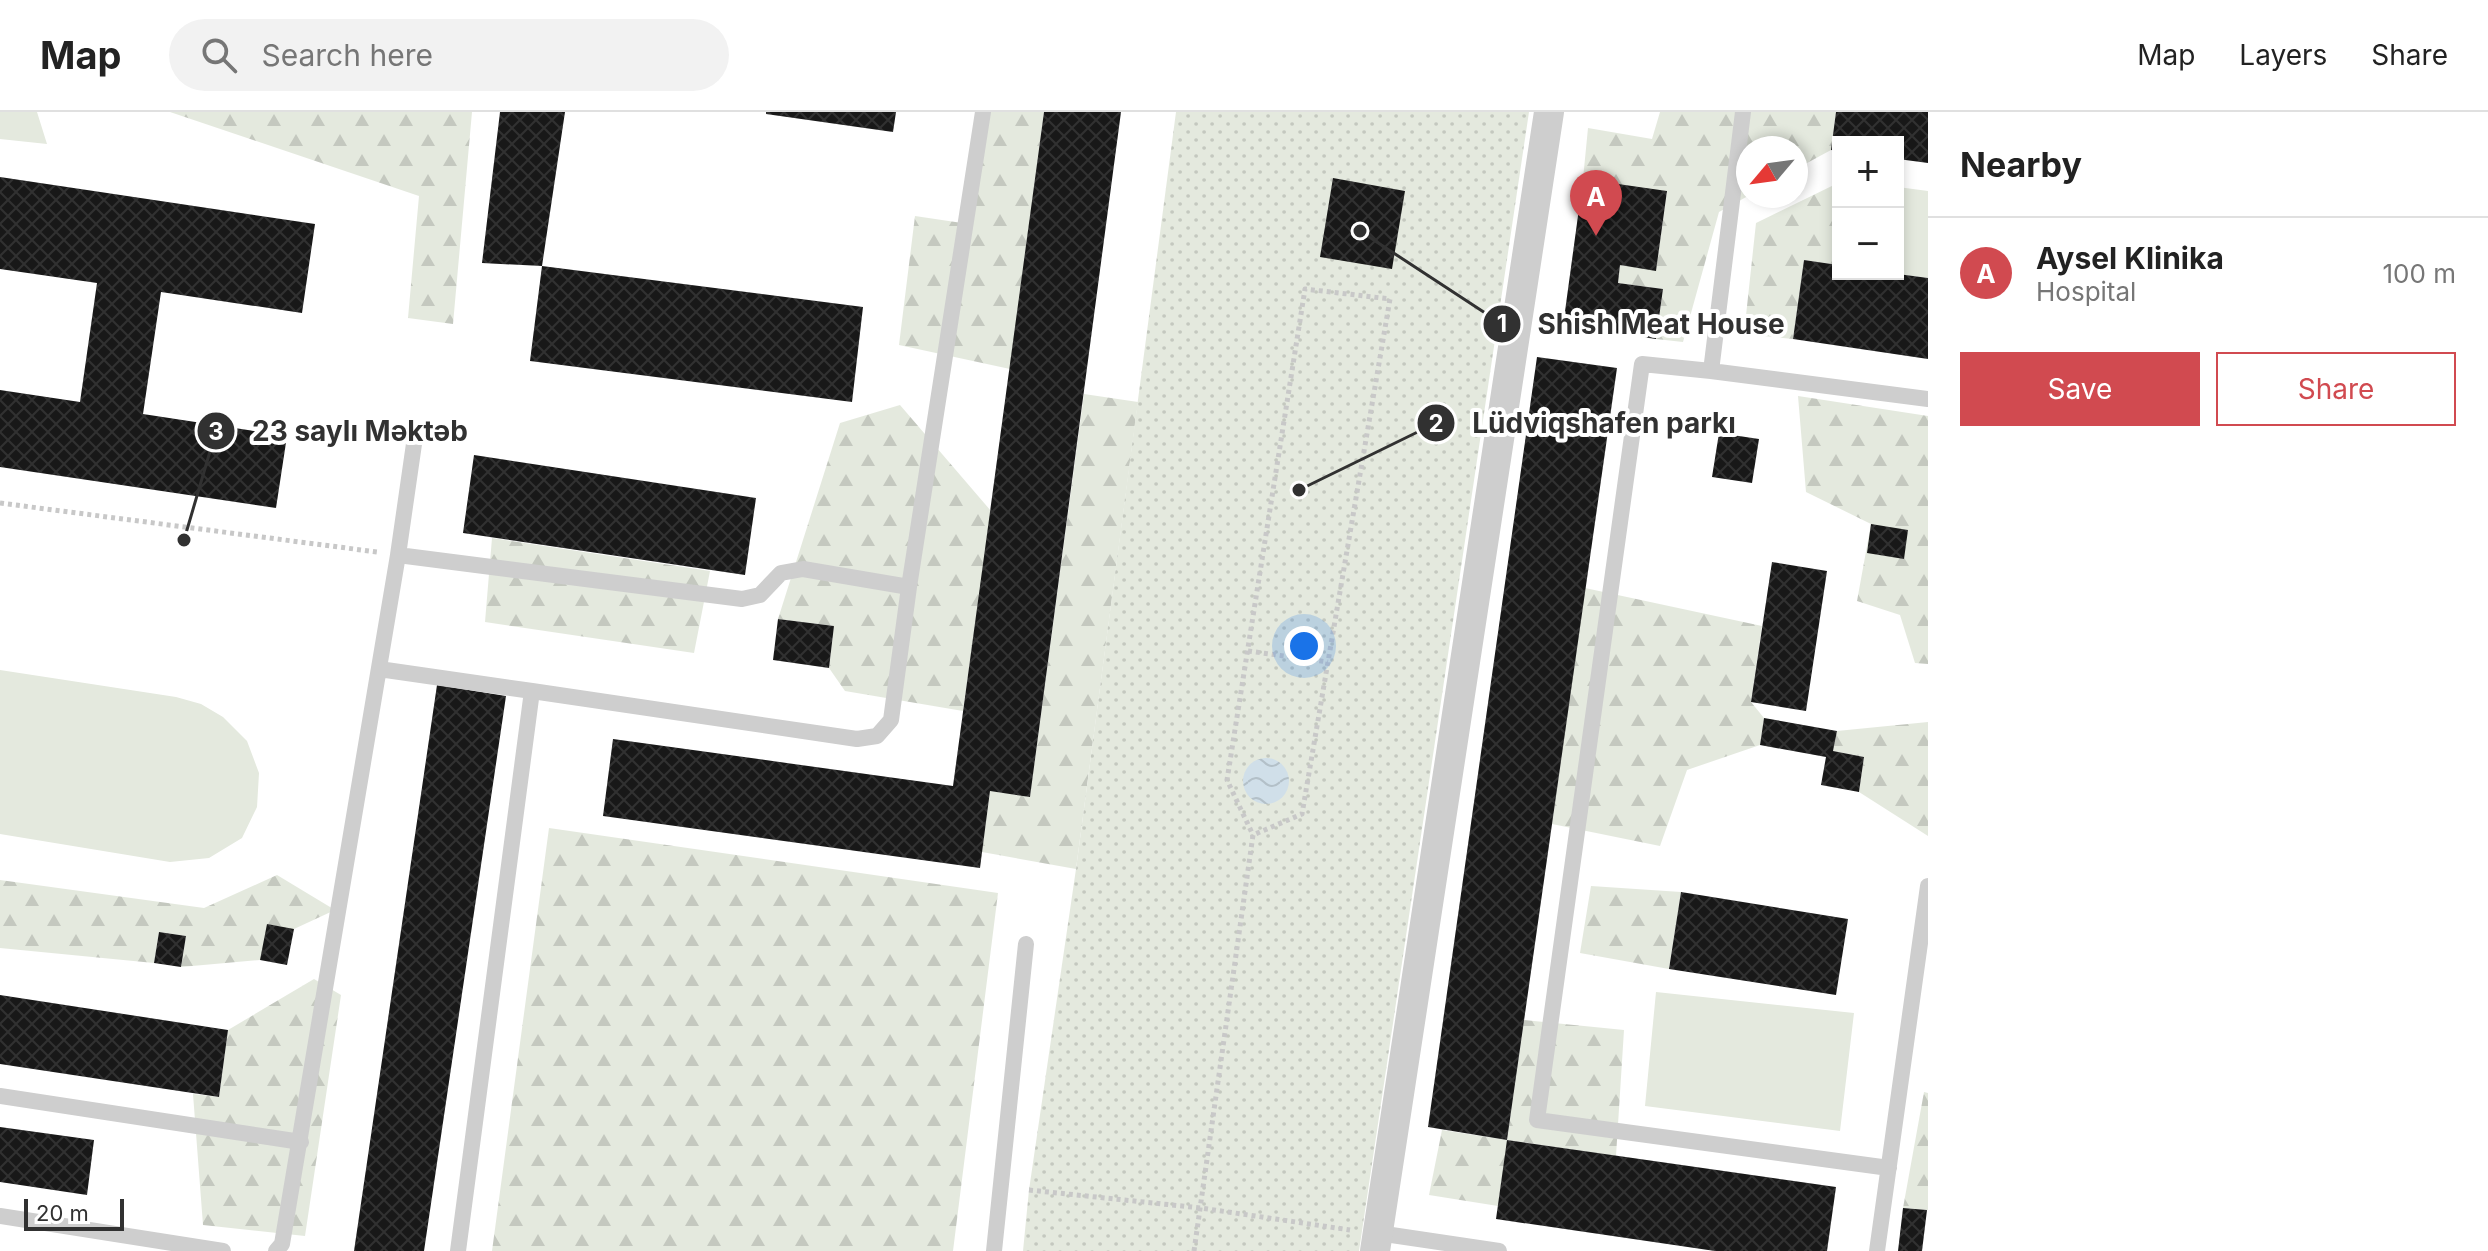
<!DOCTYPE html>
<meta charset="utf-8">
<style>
:root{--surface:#fff;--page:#f2f2f2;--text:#222;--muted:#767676;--line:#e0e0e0;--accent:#d14a50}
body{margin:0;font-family:Inter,sans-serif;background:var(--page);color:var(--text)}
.controls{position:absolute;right:24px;top:24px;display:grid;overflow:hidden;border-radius:0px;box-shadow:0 4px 12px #0003}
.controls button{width:72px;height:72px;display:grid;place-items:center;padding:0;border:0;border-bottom:2px solid var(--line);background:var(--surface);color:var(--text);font:40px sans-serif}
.compass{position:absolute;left:1736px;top:24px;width:72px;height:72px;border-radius:50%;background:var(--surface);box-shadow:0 4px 12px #0003;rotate:241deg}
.scale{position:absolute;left:24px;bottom:20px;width:100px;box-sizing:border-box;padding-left:8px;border:4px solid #313131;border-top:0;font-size:22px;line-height:28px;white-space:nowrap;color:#313131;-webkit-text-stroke:6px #fff;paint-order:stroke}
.you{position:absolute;left:1304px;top:534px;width:28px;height:28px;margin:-20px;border:6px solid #fff;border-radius:50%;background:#1a73e8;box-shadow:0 0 0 12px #1a73e833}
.badge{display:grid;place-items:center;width:52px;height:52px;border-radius:50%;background:var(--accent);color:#fff;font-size:26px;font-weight:700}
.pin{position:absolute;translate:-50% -66px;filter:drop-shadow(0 2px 4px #0008)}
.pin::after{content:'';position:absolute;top:42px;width:28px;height:24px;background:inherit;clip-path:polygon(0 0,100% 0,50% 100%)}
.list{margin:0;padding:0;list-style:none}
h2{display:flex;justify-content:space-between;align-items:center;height:104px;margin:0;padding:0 32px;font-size:34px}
h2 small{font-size:26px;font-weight:400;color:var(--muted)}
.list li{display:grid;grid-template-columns:52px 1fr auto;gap:24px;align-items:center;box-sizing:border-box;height:112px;padding:0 32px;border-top:2px solid var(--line)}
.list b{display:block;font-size:30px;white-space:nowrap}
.list p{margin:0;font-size:26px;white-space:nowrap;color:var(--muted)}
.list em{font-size:26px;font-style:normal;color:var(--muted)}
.actions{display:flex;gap:16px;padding:24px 32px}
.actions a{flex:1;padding:18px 0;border:2px solid var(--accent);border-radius:0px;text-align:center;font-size:28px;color:var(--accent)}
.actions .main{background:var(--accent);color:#fff}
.icon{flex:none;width:44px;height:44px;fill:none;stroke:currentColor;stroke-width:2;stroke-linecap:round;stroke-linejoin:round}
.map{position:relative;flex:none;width:1928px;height:1139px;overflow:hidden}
header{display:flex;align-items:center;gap:48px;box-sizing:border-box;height:112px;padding:0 40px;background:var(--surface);border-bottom:2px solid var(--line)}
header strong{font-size:38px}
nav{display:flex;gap:44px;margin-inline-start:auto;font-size:28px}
.search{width:560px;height:72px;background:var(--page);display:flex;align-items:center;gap:20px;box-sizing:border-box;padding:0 28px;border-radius:44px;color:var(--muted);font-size:30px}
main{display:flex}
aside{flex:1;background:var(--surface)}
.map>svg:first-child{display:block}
.grass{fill:#e4e9de}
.forest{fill:url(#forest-firs)}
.park{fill:url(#park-dots)}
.water{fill:url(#water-waves)}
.building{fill:url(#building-cross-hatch)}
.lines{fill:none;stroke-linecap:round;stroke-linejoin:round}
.path{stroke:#c8c8c8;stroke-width:5;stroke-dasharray:4 4;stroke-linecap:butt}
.lane{stroke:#cecece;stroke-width:16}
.street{stroke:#cecece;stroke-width:30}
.leader{fill:none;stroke:#313131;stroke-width:3}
.callout-dot{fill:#313131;stroke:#fff;stroke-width:3}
.mark-label{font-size:24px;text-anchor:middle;font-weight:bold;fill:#fff}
.callout-label{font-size:28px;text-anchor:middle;font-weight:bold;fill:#313131;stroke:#fff;stroke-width:8;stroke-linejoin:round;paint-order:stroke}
</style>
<header>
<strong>Map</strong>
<div class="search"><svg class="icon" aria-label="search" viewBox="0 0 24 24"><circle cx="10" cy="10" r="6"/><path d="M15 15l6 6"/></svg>Search here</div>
<nav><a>Map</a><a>Layers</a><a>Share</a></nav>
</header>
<main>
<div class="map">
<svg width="1928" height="1139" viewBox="0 0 1928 1139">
<defs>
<pattern id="forest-firs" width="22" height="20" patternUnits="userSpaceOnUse" patternTransform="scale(2)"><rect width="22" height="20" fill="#e4e9de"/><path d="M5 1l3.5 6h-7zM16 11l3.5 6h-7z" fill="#c4c8bf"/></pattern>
<pattern id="park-dots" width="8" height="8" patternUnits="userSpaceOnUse" patternTransform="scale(2)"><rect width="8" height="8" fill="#e4e9de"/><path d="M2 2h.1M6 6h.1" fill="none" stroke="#c4c8bf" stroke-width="1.8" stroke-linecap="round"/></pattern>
<pattern id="water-waves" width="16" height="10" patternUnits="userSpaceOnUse" patternTransform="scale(2)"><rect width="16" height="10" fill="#d0dfe9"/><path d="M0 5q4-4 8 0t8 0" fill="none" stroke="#b3c0c8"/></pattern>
<pattern id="building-cross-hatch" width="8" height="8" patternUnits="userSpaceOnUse" patternTransform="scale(2)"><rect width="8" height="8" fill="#181818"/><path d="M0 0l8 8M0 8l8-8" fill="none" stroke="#313131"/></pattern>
</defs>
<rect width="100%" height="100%" fill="#fff"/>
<path class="grass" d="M0,0h37l10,32 -47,-5z
M1898,75l30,4v87l-30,-4z
M0,558l176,27 25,7 22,13 24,24 12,32 -2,34 -15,31 -33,20 -39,4 -170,-28z
M1656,880l198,21 -14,118 -195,-25z"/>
<path class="forest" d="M170,0h302l-19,212 -45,-6 11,-122z
M979,0h65l-34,257 -111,-24 16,-129 47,7z
M1660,0h176l-5,38 -35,19v-21h-48v48l-29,16 -36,130 -27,-3 7,-50 -45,-6 2,-18 36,5 11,-78 -84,-13 5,-51 64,11z
M1838,71v82l-34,-5 -11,79 -49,-5 12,-111z
M1084,282l54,8 -62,467 -94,-17 8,-61 40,5z
M1798,284l130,20v248l-13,-1 -15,-48 -43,-14 14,-77 -65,-32z
M900,293l91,106 -28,200 -118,-20 -16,-23 5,-42 -56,-7 62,-196z
M492,426l218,33 -16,82 -209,-31z
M1585,476l177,38 -11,76 13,16 -4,27 -73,25 -27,76 -108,-22z
M1928,610v114l-69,-44 5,-35 -31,-6 4,-20z
M549,716l449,65 -45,358h-461z
M277,763l58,35 -41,19 -34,31 -79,7 5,-31 -27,-4 -5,31 -154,-15v-68l204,28z
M1591,774l90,6 -12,77 -89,-16z
M314,867l27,16 -36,241 -102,-11 -10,-131 26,3 9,-67z
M1524,908l100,10 -8,126 -108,-16 -10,66 -69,-11 13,-65 65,10z
M1924,980l4,1v117l-25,-2z"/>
<path class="park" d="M1176,0h353l-170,1139h-336l6,-61 47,-321z"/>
<path class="water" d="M1243 669a23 23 0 1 1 46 0a23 23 0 1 1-46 0Z"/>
<path class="building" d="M500,0h65l-23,154 -60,-3z
M766,0h130l-3,20 -127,-18z
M1044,0h77l-91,685 -40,-6 -10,77 -377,-52 10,-77 340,47z
M1836,0h92v51l-30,-4v-17h-60v9l-7,-1z
M0,65l315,47 -13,89 -141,-21 -18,122 144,22 -11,72 -276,-41v-77l80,12 17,-119 -97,-14z
M1333,66l72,13 -13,78 -72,-12z
M1583,67l84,12 -11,80 -36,-6 -2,18 45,6 -7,50 -93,-13z
M1804,148l34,5v9h60l30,4v81l-135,-20z
M542,154l321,41 -11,95 -322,-41z
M1537,245l80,11 -110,772 329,47 -9,64h-112l-219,-32 11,-79 -79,-13z
M1719,321l40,6 -7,44 -40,-6z
M474,343l282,43 -11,77 -282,-42z
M1871,412l37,6 -4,29 -37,-6z
M1772,450l55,9 -21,140 -55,-9z
M778,507l56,7 -5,42 -56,-8z
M437,573l69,11 -82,555h-70z
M1764,606l73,13 -4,20 31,6 -5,35 -38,-7 5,-28 -66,-12z
M1681,780l167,27 -12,76 -167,-26z
M267,812l27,5 -7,36 -27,-5z
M159,820l27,4 -5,31 -27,-4z
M0,883l228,35 -9,67 -219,-33z
M0,1015l94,13 -7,55 -87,-13z
M1903,1096l24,2 -5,41h-24z"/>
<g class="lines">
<path class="path" d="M0,391l377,49
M1248,539l80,11
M1029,1078l172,18 149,22
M1194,1139l59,-416 -26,-55 78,-491 85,10 -88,515 -49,21"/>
<path class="lane" d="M1743,0l-32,259 217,28
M1711,259l-69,-7 -105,756 352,48
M398,443l17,-118
M379,557l153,22 -74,560
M532,579l325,48 20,-3 14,-16 18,-133 74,-475
M0,984l301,46
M0,1104l223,35
M1378,1121l121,18
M276,1139l6,-7 116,-689 344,44 18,-4 21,-22 22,-4 106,18
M994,1139l32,-307
M1877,1139l51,-365"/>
<path class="street" d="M1375,1139l174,-1139"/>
</g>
<path class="leader" d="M1360 119L1502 212M1299 378L1436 311M184 428L216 319"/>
<g class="callout-dot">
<circle cx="1360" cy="119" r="8"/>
<circle cx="1299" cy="378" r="8"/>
<circle cx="184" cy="428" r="8"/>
<circle cx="1502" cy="212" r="20"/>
<circle cx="1436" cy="311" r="20"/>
<circle cx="216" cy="319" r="20"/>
</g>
<g class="mark-label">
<text x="1502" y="220">1</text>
<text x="1436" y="320">2</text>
<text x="216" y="328">3</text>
</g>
<g class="callout-label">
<text x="1661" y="222">Shish Meat House</text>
<text x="1604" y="321">Lüdviqshafen parkı</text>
<text x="360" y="329">23 saylı Məktəb</text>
</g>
</svg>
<div class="controls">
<button>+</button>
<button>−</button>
</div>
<svg class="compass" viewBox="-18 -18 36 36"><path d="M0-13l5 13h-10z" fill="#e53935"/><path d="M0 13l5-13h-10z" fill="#767676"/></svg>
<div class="scale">20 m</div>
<div class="you"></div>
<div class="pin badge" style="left:1596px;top:124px">A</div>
</div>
<aside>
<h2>Nearby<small></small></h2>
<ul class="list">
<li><span class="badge">A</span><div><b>Aysel Klinika</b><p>Hospital</p></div><em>100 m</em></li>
</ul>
<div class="actions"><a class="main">Save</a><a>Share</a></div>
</aside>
</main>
